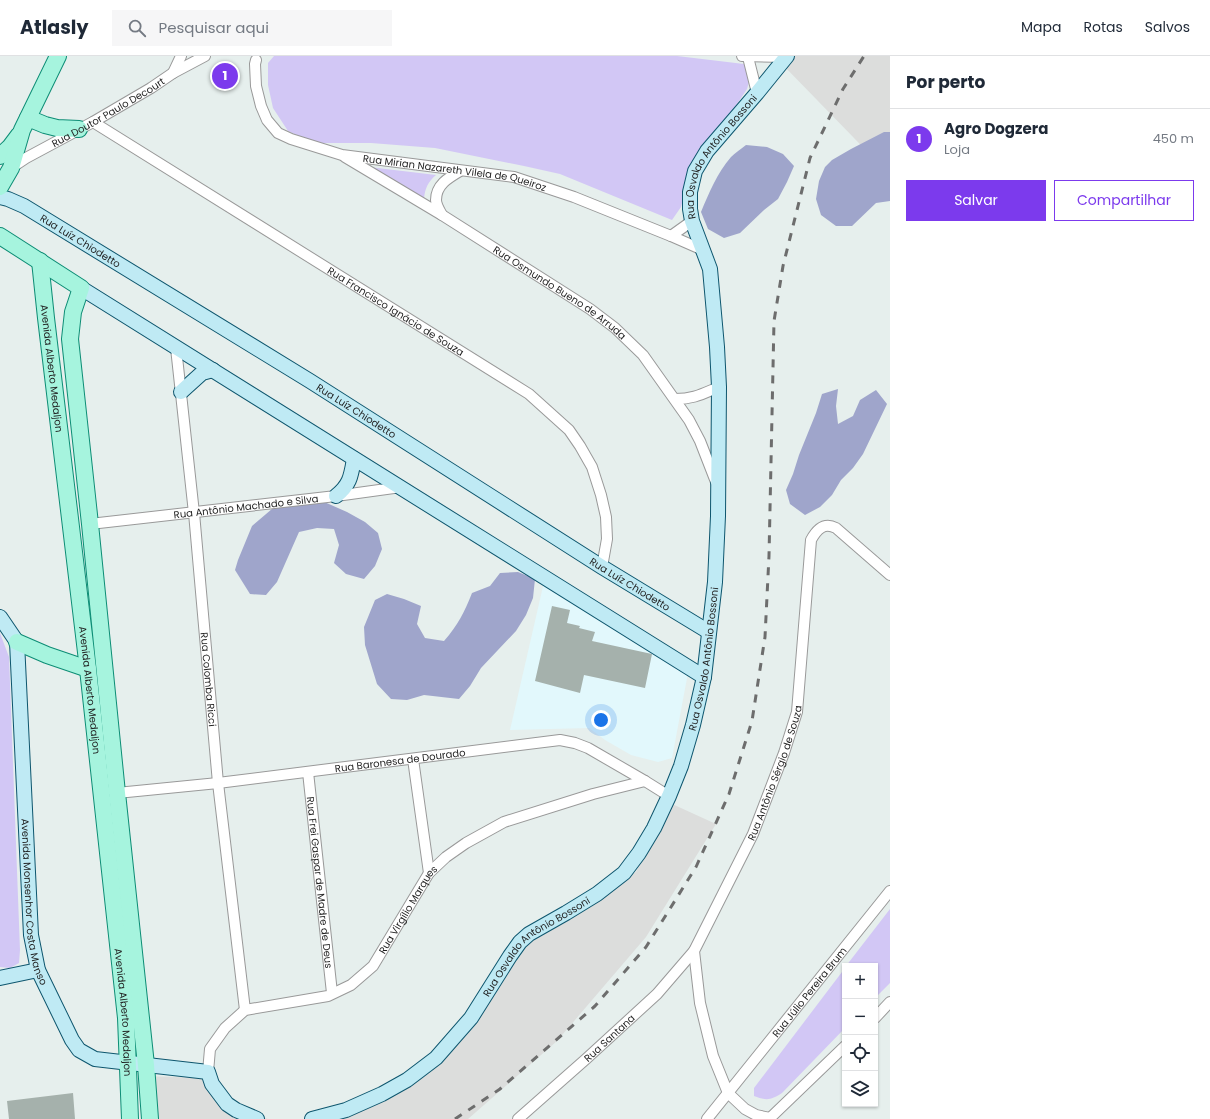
<!DOCTYPE html>
<html lang="pt">
<meta charset="utf-8">
<style>
:root{--surface:#fff;--page:#f6f6f7;--text:#1f2937;--muted:#747a83;--line:#e0e1e3;--accent:#7c3aed}
body{margin:0;font-family:Poppins,sans-serif;background:var(--page);color:var(--text)}
.controls{position:absolute;right:12px;bottom:12px;display:grid;overflow:hidden;border-radius:0px;box-shadow:0 1px 3px #0004}
.controls button{width:36px;height:36px;display:grid;place-items:center;padding:0;border:0;border-bottom:1px solid var(--line);background:var(--surface);color:var(--text);font:20px sans-serif}
.you{position:absolute;left:601px;top:664px;width:14px;height:14px;margin:-10px;border:3px solid #fff;border-radius:50%;background:#1a73e8;box-shadow:0 0 0 6px #1a73e833}
.badge{display:grid;place-items:center;width:26px;height:26px;border-radius:50%;background:var(--accent);color:#fff;font-size:13px;font-weight:700}
.pin{position:absolute;translate:-50% -50%;border:2px solid #fff;box-shadow:0 1px 4px #0006}
.list{margin:0;padding:0;list-style:none}
h2{display:flex;justify-content:space-between;align-items:center;height:52px;margin:0;padding:0 16px;font-size:17px}
h2 small{font-size:13px;font-weight:400;color:var(--muted)}
.list li{display:grid;grid-template-columns:26px 1fr auto;gap:12px;align-items:center;box-sizing:border-box;height:60px;padding:0 16px;border-top:1px solid var(--line)}
.list b{display:block;font-size:15px;white-space:nowrap}
.list p{margin:0;font-size:13px;white-space:nowrap;color:var(--muted)}
.list em{font-size:13px;font-style:normal;color:var(--muted)}
.actions{display:flex;gap:8px;padding:12px 16px}
.actions a{flex:1;padding:9px 0;border:1px solid var(--accent);border-radius:0px;text-align:center;font-size:14px;color:var(--accent)}
.actions .main{background:var(--accent);color:#fff}
.icon{flex:none;width:22px;height:22px;fill:none;stroke:currentColor;stroke-width:2;stroke-linecap:round;stroke-linejoin:round}
.map{position:relative;flex:none;width:890px;height:1063px;overflow:hidden}
header{display:flex;align-items:center;gap:24px;box-sizing:border-box;height:56px;padding:0 20px;background:var(--surface);border-bottom:1px solid var(--line)}
header strong{font-size:19px}
nav{display:flex;gap:22px;margin-inline-start:auto;font-size:14px}
.search{width:280px;height:36px;background:var(--page);display:flex;align-items:center;gap:10px;box-sizing:border-box;padding:0 14px;border-radius:0px;color:var(--muted);font-size:15px}
main{display:flex}
aside{flex:1;background:var(--surface)}
.map>svg:first-child{display:block}
.residential{fill:#dcdddc}
.education{fill:#e2f8fc}
.forest{fill:#9fa5cb}
.park{fill:#d2c7f5}
.building{fill:#a5b1ac}
.lines{fill:none;stroke-linecap:round;stroke-linejoin:round}
.street-casing{stroke:#999;stroke-width:12}
.secondary-casing{stroke:#0e566e;stroke-width:16}
.primary-casing{stroke:#0d8d75;stroke-width:18}
.street{stroke:#fff;stroke-width:10}
.secondary{stroke:#bfeaf4;stroke-width:14}
.primary{stroke:#a6f4de;stroke-width:16}
.rail{stroke:#6d6d6d;stroke-width:3;stroke-dasharray:8 8;stroke-linecap:butt}
.labels{text-anchor:middle;stroke-width:3;stroke-linejoin:round;paint-order:stroke}
.street-label{font-size:10px;fill:#1f1f1f;stroke:#fff}
</style>
<header>
<strong>Atlasly</strong>
<div class="search"><svg class="icon" aria-label="search" viewBox="0 0 24 24"><circle cx="10" cy="10" r="6"/><path d="M15 15l6 6"/></svg>Pesquisar aqui</div>
<nav><a>Mapa</a><a>Rotas</a><a>Salvos</a></nav>
</header>
<main>
<div class="map">
<svg width="890" height="1063" viewBox="0 0 890 1063">
<rect width="100%" height="100%" fill="#e6efed"/>
<path class="residential" d="M786,0h104v119l-109,-112z
M670,747l46,21 -70,113 -89,104 -89,78h-138l77,-31 116,-145 113,-71z
M146,1020l55,2 35,31 32,10h-120z"/>
<path class="education" d="M544,526l144,91 -16,85 -14,4 -27,-7 -26,-15 -16,-12 -79,2z"/>
<path class="forest" d="M884,76h6v69l-14,2 -24,23h-16l-15,-11 -5,-16 3,-18 6,-14 7,-7 19,-11z
M746,89l21,2 16,7 11,12 -7,16 -9,17 -14,11 -24,23 -16,5 -16,-9 -7,-17c8,-19 16,-39 30,-55 4,-4 10,-8 15,-12z
M838,333l-2,17 2,18 15,-8 7,-16 16,-10 11,14 -24,50 -10,14 -12,12 -9,15 -12,12 -15,8 -15,-11 -4,-14 7,-16 6,-19 17,-42 6,-19z
M294,439l19,2 34,15 18,10 13,11 4,16 -7,17 -11,13 -18,-5 -12,-11 5,-18 -5,-16 -17,-1 -18,4 -22,50 -11,13 -16,-1 -15,-24 3,-10 14,-34 27,-23z
M518,516l17,7 -2,19 -7,17 -10,16 -35,37 -11,18 -11,13 -35,-4 -17,5 -16,-1 -14,-15 -12,-39 -1,-18 11,-27 12,-6 17,5 17,7 -4,18 8,14 19,3c14,-16 20,-28 28,-48l18,-7 10,-13z"/>
<path class="park" d="M274,0h403l67,8c9,8 6,14 3,25l-58,87 -8,31 -9,13 -112,-46 -36,-8 -89,-18 -64,-5h-57l-26,-12 -15,-23 -5,-23v-22z
M369,111l67,8c-8,7 -11,13 -12,24z
M0,577l9,24 11,293 -1,13 -9,5 -10,-1z
M890,853v74l-15,15v-32h-29z
M845,912v60l-63,65c-11,7 -15,8 -28,3v-8z"/>
<path class="building" d="M552,550l18,4 -3,13 13,3 -1,2 16,4 -3,9 60,13 -7,34 -61,-13 -4,18 -45,-12z
M73,1037l2,26h-66l-2,-18z"/>
<g class="lines">
<g class="street-casing">
<g id="street">
<path d="M742,0l43,1"/>
<path d="M748,1l9,36"/>
<path id="s1" d="M256,4l-1,4 1,22 5,20 6,14 11,13 13,6 51,16 172,22 60,20 97,39 32,14"/>
<path d="M173,17l8,-17"/>
<path id="s2" d="M93,66l436,272 40,36 11,16 12,21 9,28 5,22 1,22 -5,28"/>
<path id="s3" d="M345,101l97,58 148,94 25,19 28,27 46,65 11,21 16,41"/>
<path id="s4" d="M11,112l15,-10 67,-36 58,-34 22,-15 32,-17"/>
<path d="M442,159c-2,-4 -6,-10 -6,-15 0,-15 12,-22 24,-29"/>
<path d="M671,180l21,-15"/>
<path id="s5" d="M176,292l18,165 24,270 27,227"/>
<path d="M675,343c19,0 27,-5 44,-12"/>
<path id="s6" d="M90,468l246,-28 65,-9"/>
<path d="M413,703l16,114"/>
<path id="s7" d="M308,716l24,221"/>
<path id="s8" d="M117,737l101,-10 342,-43 15,3 13,5 57,33 24,15"/>
<path d="M875,962l15,-16"/>
<path id="s9" d="M208,1016l2,-23 15,-21 20,-18 83,-14 23,-11 22,-19 56,-93 17,-16 20,-14 38,-21 89,-28 52,-13"/>
<path id="s10" d="M770,1062l-14,-3 -11,-6 -17,-16 -15,-37 -13,-53 -6,-52 59,-117 31,-81 13,-41 14,-172c6,-11 13,-18 25,-12l54,47"/>
<path id="s11" d="M518,1063l68,-60 71,-65 37,-43"/>
<path id="s12" d="M707,1063l183,-228"/>
<path d="M769,1063l76,-73"/>
</g>
</g>
<g class="secondary-casing">
<g id="secondary">
<path id="s13" d="M0,141l8,2 16,7 286,175 292,186 107,65"/>
<path d="M81,232l623,389"/>
<path d="M181,336l21,-19 11,-3"/>
<path d="M336,440c14,-11 15,-20 18,-37"/>
<path id="s14" d="M0,561l17,25 14,293 7,35 34,70 7,10 16,9 113,13 4,12 15,20 9,6 21,9"/>
<path d="M0,922l38,-8"/>
<path id="s15" d="M312,1063l34,-9 36,-16 25,-14 29,-22 35,-40 39,-62 10,-14 9,-8 37,-21 31,-19 27,-21 15,-20 15,-25 15,-32 12,-30 12,-41 11,-48 11,-95 3,-66 1,-129 -2,-40 -7,-78 -18,-48 -2,-12v-17l5,-21 12,-20 50,-58 30,-37"/>
</g>
</g>
<g class="primary-casing">
<g id="primary">
<path d="M28,62l17,7 12,3 22,1"/>
<path d="M0,100l10,-9 9,-12"/>
<path d="M0,131l11,-19 11,-38 36,-74"/>
<path d="M0,180l81,52 -8,24 -3,27 20,185 27,269 29,272 4,54"/>
<path id="s16" d="M40,205l6,57 42,351 38,349 4,101"/>
<path d="M17,586l30,13 41,14"/>
</g>
</g>
<use href="#street" class="street"/>
<use href="#secondary" class="secondary"/>
<use href="#primary" class="primary"/>
<path class="rail" d="M455,1063l45,-30 95,-83 51,-59 50,-80 33,-73 23,-73 13,-84 4,-81 5,-235 9,-55 27,-108 33,-69 21,-33"/>
</g>
<g class="labels">
<g class="street-label">
<text dy="4" stroke="none"><textPath href="#s4" startOffset="112">Rua Doutor Paulo Decourt</textPath></text>
<text dy="4" stroke="none"><textPath href="#s15" startOffset="1157">Rua Osvaldo Antônio Bossoni</textPath></text>
<text dy="4" stroke="none"><textPath href="#s1" startOffset="261">Rua Mirian Nazareth Vilela de Queiroz</textPath></text>
<text dy="4" stroke="none"><textPath href="#s13" startOffset="92">Rua Luíz Chiodetto</textPath></text>
<text dy="4" stroke="none"><textPath href="#s3" startOffset="254">Rua Osmundo Bueno de Arruda</textPath></text>
<text dy="4" stroke="none"><textPath href="#s2" startOffset="357">Rua Francisco Ignácio de Souza</textPath></text>
<text dy="4" stroke="none"><textPath href="#s16" startOffset="108">Avenida Alberto Medaljon</textPath></text>
<text dy="4" stroke="none"><textPath href="#s13" startOffset="416">Rua Luíz Chiodetto</textPath></text>
<text dy="4" stroke="none"><textPath href="#s6" startOffset="157">Rua Antônio Machado e Silva</textPath></text>
<text dy="4" stroke="none"><textPath href="#s13" startOffset="740">Rua Luíz Chiodetto</textPath></text>
<text dy="4" stroke="none"><textPath href="#s15" startOffset="640">Rua Osvaldo Antônio Bossoni</textPath></text>
<text dy="4" stroke="none"><textPath href="#s5" startOffset="333">Rua Colomba Ricci</textPath></text>
<text dy="4" stroke="none"><textPath href="#s16" startOffset="432">Avenida Alberto Medaljon</textPath></text>
<text dy="4" stroke="none"><textPath href="#s8" startOffset="285">Rua Baronesa de Dourado</textPath></text>
<text dy="4" stroke="none"><textPath href="#s10" startOffset="393">Rua Antônio Sérgio de Souza</textPath></text>
<text dy="4" stroke="none"><textPath href="#s7" startOffset="111">Rua Frei Gaspar de Madre de Deus</textPath></text>
<text dy="4" stroke="none"><textPath href="#s14" startOffset="291">Avenida Monsenhor Costa Manso</textPath></text>
<text dy="4" stroke="none"><textPath href="#s9" startOffset="281">Rua Virgílio Marques</textPath></text>
<text dy="4" stroke="none"><textPath href="#s15" startOffset="292">Rua Osvaldo Antônio Bossoni</textPath></text>
<text dy="4" stroke="none"><textPath href="#s12" startOffset="163">Rua Júlio Pereira Brum</textPath></text>
<text dy="4" stroke="none"><textPath href="#s16" startOffset="756">Avenida Alberto Medaljon</textPath></text>
<text dy="4" stroke="none"><textPath href="#s11" startOffset="122">Rua Santana</textPath></text>
</g>
</g>
</svg>
<div class="controls">
<button>+</button>
<button>−</button>
<button><svg class="icon" aria-label="locate" viewBox="0 0 24 24"><circle cx="12" cy="12" r="6"/><path d="M12 2v4M12 18v4M2 12h4M18 12h4"/></svg></button>
<button><svg class="icon" aria-label="layers" viewBox="0 0 24 24"><path d="M12 4l9 5-9 5-9-5zM3 14l9 5 9-5"/></svg></button>
</div>
<div class="you"></div>
<div class="pin badge" style="left:225px;top:20px">1</div>
</div>
<aside>
<h2>Por perto<small></small></h2>
<ul class="list">
<li><span class="badge">1</span><div><b>Agro Dogzera</b><p>Loja</p></div><em>450 m</em></li>
</ul>
<div class="actions"><a class="main">Salvar</a><a>Compartilhar</a></div>
</aside>
</main>
